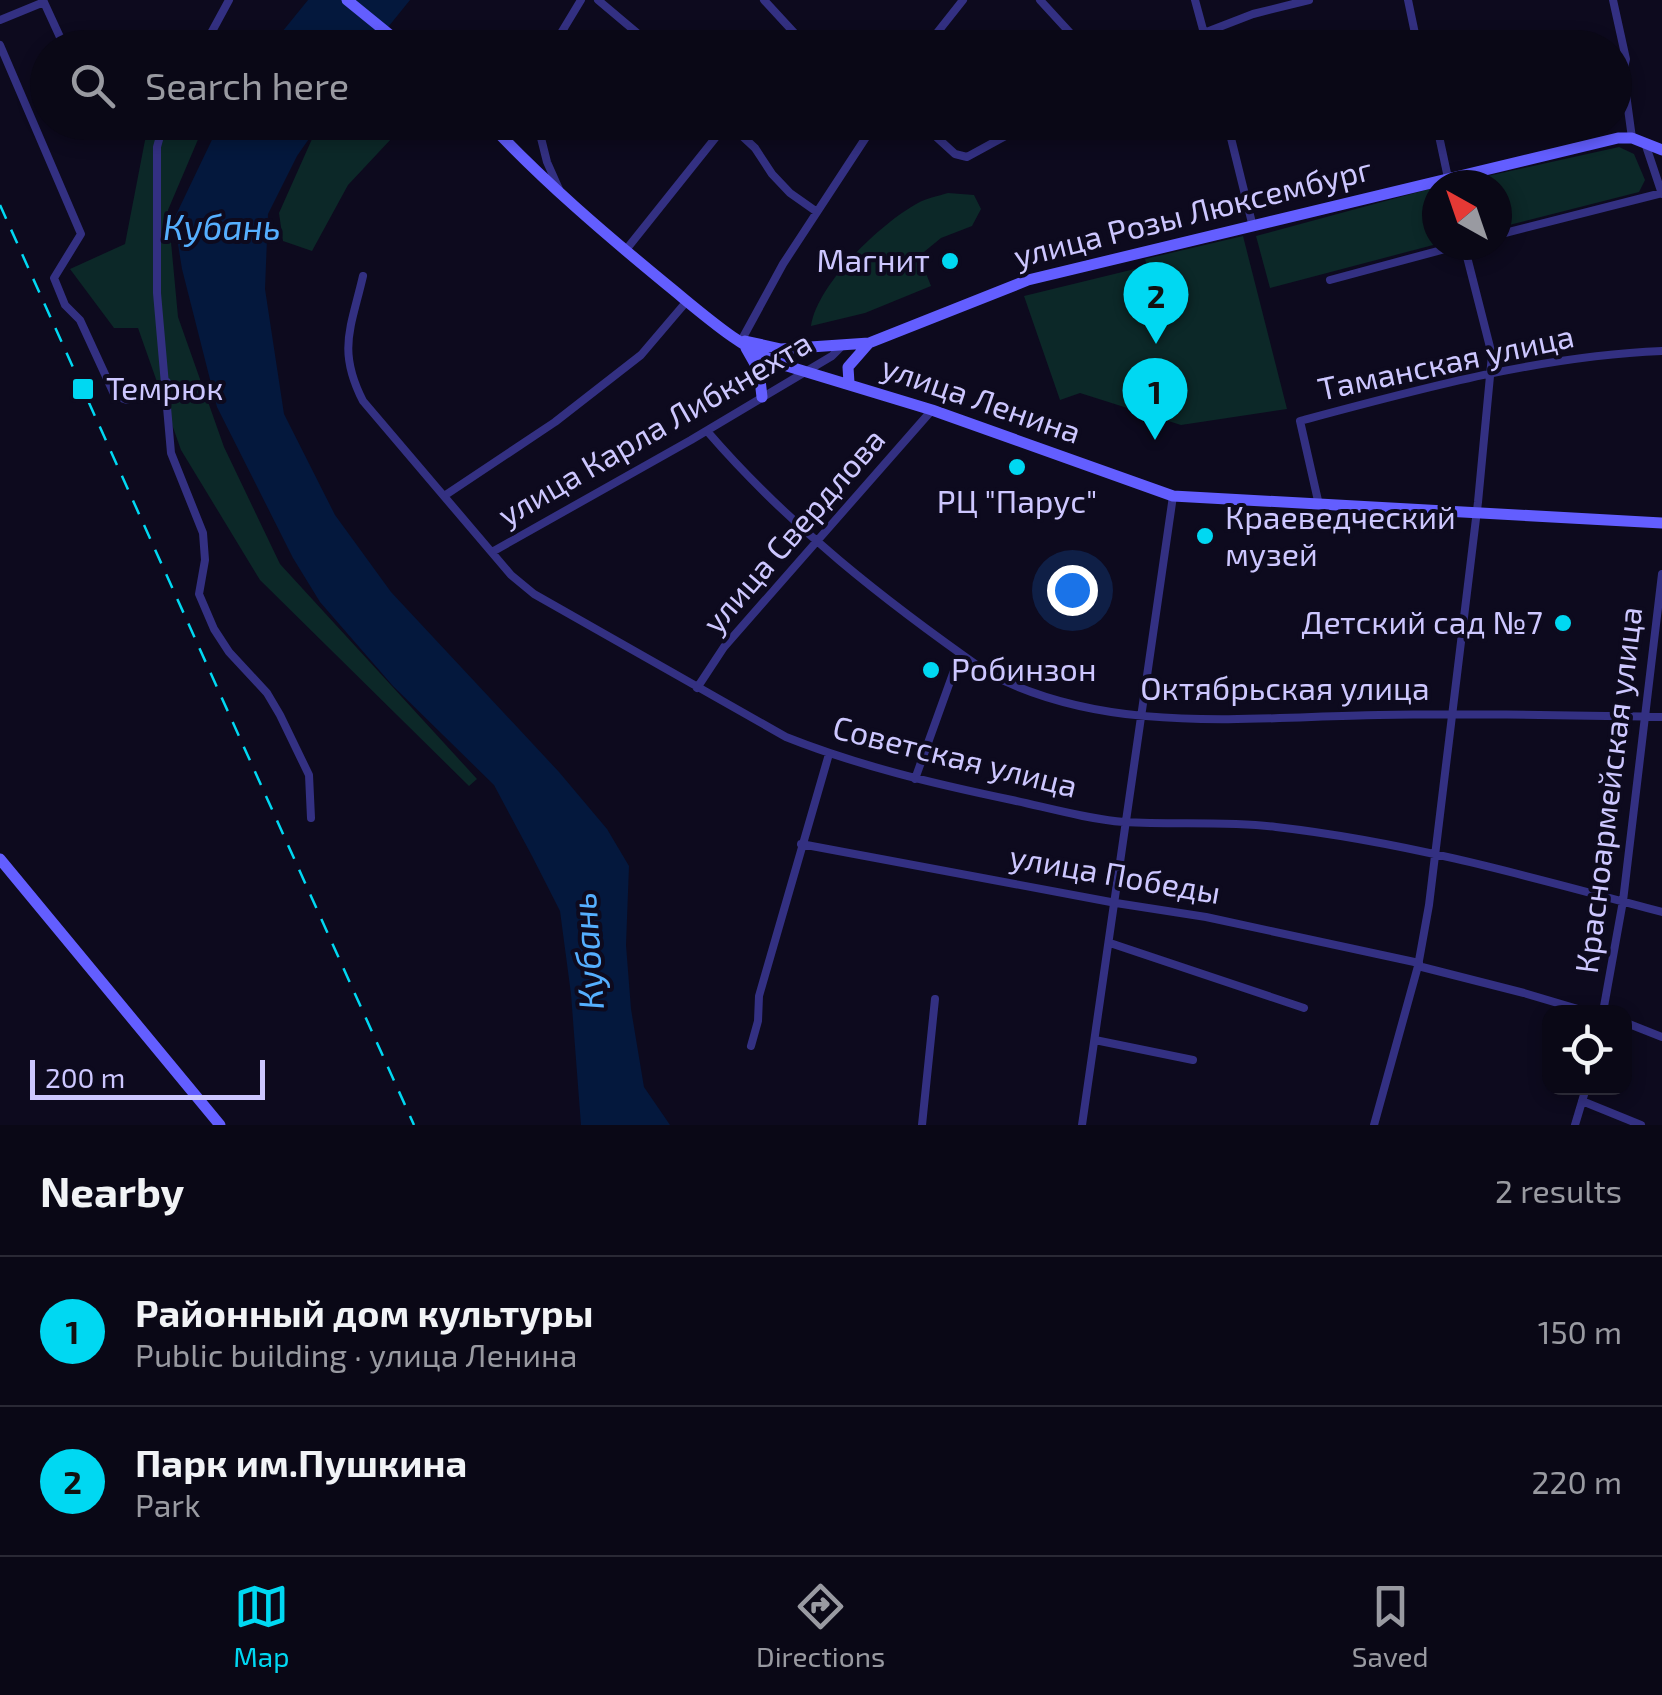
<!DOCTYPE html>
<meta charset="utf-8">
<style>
:root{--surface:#0a0816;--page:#181623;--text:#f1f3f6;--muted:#999aa1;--line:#2a2935;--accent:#00d8f2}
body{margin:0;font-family:"Exo 2",sans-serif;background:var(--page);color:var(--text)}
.controls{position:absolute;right:30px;bottom:30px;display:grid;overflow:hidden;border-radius:20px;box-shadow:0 5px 15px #0003}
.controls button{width:90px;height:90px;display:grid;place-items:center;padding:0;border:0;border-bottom:2px solid var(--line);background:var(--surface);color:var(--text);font:50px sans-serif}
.compass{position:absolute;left:1422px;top:170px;width:90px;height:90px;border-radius:50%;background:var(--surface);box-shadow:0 5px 15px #0003;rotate:320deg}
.scale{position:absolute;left:30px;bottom:25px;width:235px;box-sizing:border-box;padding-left:10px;border:5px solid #cdc7ff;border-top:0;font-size:28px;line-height:35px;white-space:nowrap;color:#cdc7ff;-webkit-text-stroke:8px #0d0a1e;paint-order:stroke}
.you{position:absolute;left:1072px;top:590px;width:35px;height:35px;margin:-25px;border:8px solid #fff;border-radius:50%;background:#1a73e8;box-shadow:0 0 0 15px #1a73e833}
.badge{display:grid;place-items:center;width:65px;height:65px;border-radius:50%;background:var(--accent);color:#111;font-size:32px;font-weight:700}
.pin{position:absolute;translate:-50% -82px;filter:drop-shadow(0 2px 5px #0008)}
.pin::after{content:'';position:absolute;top:52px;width:35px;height:30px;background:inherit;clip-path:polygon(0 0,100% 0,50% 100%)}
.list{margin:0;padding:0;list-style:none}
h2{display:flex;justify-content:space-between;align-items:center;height:130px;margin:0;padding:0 40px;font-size:42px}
h2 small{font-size:32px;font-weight:400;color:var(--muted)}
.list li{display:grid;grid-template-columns:65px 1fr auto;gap:30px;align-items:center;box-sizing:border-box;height:150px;padding:0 40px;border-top:2px solid var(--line)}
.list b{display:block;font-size:38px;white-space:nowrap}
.list p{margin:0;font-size:32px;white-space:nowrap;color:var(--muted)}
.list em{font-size:32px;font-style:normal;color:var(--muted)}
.icon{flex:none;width:55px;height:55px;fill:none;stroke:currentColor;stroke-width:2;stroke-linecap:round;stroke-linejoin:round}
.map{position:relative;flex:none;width:1662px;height:1125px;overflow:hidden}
.search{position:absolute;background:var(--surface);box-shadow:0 5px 15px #0003;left:30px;right:30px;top:30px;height:110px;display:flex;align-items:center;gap:25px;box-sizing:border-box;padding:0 35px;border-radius:55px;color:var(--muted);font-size:38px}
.sheet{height:430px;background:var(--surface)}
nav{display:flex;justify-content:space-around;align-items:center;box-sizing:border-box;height:140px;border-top:2px solid var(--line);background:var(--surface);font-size:28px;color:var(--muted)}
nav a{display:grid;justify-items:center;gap:5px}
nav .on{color:var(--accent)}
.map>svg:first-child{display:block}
.green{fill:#0c2828}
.water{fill:#04183d}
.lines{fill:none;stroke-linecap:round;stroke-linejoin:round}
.street{stroke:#333082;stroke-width:8}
.secondary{stroke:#635eff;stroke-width:11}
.rail{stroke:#00d8f2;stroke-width:2.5;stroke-dasharray:15 12;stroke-linecap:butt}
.poi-dot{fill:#00d8f2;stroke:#0d0a1e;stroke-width:4}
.labels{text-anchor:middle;stroke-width:8;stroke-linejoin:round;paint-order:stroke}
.street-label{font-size:32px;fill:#cdc7ff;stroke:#0d0a1e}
.poi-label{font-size:32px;fill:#cdc7ff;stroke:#0d0a1e;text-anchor:start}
.water-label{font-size:35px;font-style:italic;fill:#55afff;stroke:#0d0a1e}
</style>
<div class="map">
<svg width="1662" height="1125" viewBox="0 0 1662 1125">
<rect width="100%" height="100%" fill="#0d0a1e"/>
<path class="green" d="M163,123h42l-37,87 10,107 46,130 56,117 197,215 -8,7 -209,-206 -79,-130 -43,-122h-24l-44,-59 55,-25 22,-114z
M324,123h82l-58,62 -36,66 -29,-10 -4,-28 33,-74z
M1619,147l15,7 11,26 -6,12 -142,36v-43h-50z
M1437,187v57l-167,44 -14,-52z
M948,193l26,2 7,14 -9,17 -31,12 -22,18 12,30 -66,27 -54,13c6,-42 70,-103 107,-123 9,-5 20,-7 30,-10z
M1243,236l44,173 -106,16 -101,-32 -20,7 -36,-104 123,-30 -2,-7z"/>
<path class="water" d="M308,0h102l-38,47 -103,1z
M220,123h100l-23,33 -29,58 -3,75 19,125 51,101 56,77 168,180 48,57 22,37 -3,79 5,64 13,78 26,38h-89l-10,-131 -11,-83 -28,-55 -38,-71 -101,-99 -73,-84 -27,-44 -76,-151 -35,-138 -8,-50z"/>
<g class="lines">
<path class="street" d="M43,0l22,48
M598,0l57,48
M764,0l35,38 -6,10
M1040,0l44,48
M1195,0l13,48
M1408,0l10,48
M1613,0l13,59 -3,13 9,66
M0,20l44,-18
M0,45l81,189 -27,44 11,27 15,15 35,76 12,4 40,-18
M203,48l26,-48
M552,48l29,-48
M925,48l38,-48
M1165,48l88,-34 56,-14
M164,122l-7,25v146l14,160 32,80 2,27 -6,34 15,35 15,23 38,41 13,22 29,60 2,43
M537,122l10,40 12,27
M727,122l28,26 17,26 18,19 27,19
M920,122l35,32 12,3 64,-35
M1227,122l26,105
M1436,122l12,56
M1645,143l17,51
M1497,235l165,-42
M625,251l103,-129
M363,276c-12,52 -26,74 0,125l148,174 23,19 252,143c73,29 149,47 226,63 37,8 75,19 112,22 51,3 102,-1 152,5 132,15 259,51 386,85
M1330,280l130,-35
M741,341l42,-77 93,-142
M707,431c82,95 178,170 281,242 120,63 260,44 391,42 94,-2 189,0 283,2
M444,496l111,-74 86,-67 46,-54
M1319,505l-19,-84c119,-32 239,-65 362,-70
M492,552l199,-112 141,-84 9,-9
M697,688l27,-41 208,-237
M915,779l45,-125
M801,844l315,59 90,14 213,46
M1110,943l194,65
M1418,966l106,27 64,19
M1603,1012l20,-111 39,-327
M1624,1022l38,15
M1095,1040l98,20
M751,1046l7,-25 1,-25 70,-242
M1582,1101l59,24
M922,1125l13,-126
M1082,1125l91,-629
M1374,1125l44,-159 11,-61 49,-403 14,-147 -28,-110
M1575,1125l11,-37"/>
<path class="secondary" d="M347,0l59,48
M488,122c55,59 116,111 178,162 37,30 76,66 121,82l145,44 241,86 489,27
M745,341l36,8 88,-6 159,-63 590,-142h14l30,12
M746,348l13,23 3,26
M849,383l-1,-16 21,-24
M0,859l220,266"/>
<path class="rail" d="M0,205l414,920"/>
</g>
<g class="poi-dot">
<circle cx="950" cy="261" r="10"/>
<rect x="71" y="377" width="24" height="24" rx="5"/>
<circle cx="1017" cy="467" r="10"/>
<circle cx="1205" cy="536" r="10"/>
<circle cx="1563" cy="623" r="10"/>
<circle cx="931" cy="670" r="10"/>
</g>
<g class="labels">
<g class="street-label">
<text transform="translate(1193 213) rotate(-14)" y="11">улица Розы Люксембург</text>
<text transform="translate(1446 363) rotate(-12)" y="11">Таманская улица</text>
<text transform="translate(981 400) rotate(19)" y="11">улица Ленина</text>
<text transform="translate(655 429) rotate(-30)" y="11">улица Карла Либкнехта</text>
<text transform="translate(794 531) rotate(-49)" y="11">улица Свердлова</text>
<text x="1285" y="700">Октябрьская улица</text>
<text transform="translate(955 757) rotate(14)" y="11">Советская улица</text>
<text transform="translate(1609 790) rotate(-83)" y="11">Красноармейская улица</text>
<text transform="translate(1115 875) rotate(10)" y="11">улица Победы</text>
</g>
<g class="poi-label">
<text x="930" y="272" text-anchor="end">Магнит</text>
<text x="106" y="400">Темрюк</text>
<text x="1017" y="513" text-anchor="middle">РЦ "Парус"</text>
<text x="1225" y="529">Краеведческий<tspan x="1225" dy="37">музей</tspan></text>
<text x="1543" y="634" text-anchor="end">Детский сад №7</text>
<text x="951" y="681">Робинзон</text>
</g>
<g class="water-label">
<text x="222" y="240">Кубань</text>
<text transform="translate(588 951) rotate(-94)" y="12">Кубань</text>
</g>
</g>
</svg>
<div class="controls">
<button><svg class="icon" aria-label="locate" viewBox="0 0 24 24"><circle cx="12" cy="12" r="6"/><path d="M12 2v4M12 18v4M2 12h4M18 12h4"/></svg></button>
</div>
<svg class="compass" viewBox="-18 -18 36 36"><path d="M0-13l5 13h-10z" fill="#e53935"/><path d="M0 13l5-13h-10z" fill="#999aa1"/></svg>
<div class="scale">200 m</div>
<div class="you"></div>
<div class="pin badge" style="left:1155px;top:440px">1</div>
<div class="pin badge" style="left:1156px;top:344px">2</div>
<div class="search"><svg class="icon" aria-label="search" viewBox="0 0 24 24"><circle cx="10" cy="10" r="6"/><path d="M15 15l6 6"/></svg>Search here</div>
</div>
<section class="sheet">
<h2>Nearby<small>2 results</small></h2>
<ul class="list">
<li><span class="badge">1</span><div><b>Районный дом культуры</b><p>Public building · улица Ленина</p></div><em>150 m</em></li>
<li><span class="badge">2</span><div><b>Парк им.Пушкина</b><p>Park</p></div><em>220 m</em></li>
</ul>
</section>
<nav>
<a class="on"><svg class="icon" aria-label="map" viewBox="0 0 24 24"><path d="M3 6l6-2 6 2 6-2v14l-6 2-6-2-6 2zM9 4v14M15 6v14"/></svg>Map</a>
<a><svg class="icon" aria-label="directions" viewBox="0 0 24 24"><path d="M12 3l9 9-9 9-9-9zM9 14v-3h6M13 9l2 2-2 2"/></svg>Directions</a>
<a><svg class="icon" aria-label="saved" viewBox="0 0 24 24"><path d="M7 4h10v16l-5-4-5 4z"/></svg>Saved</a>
</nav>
